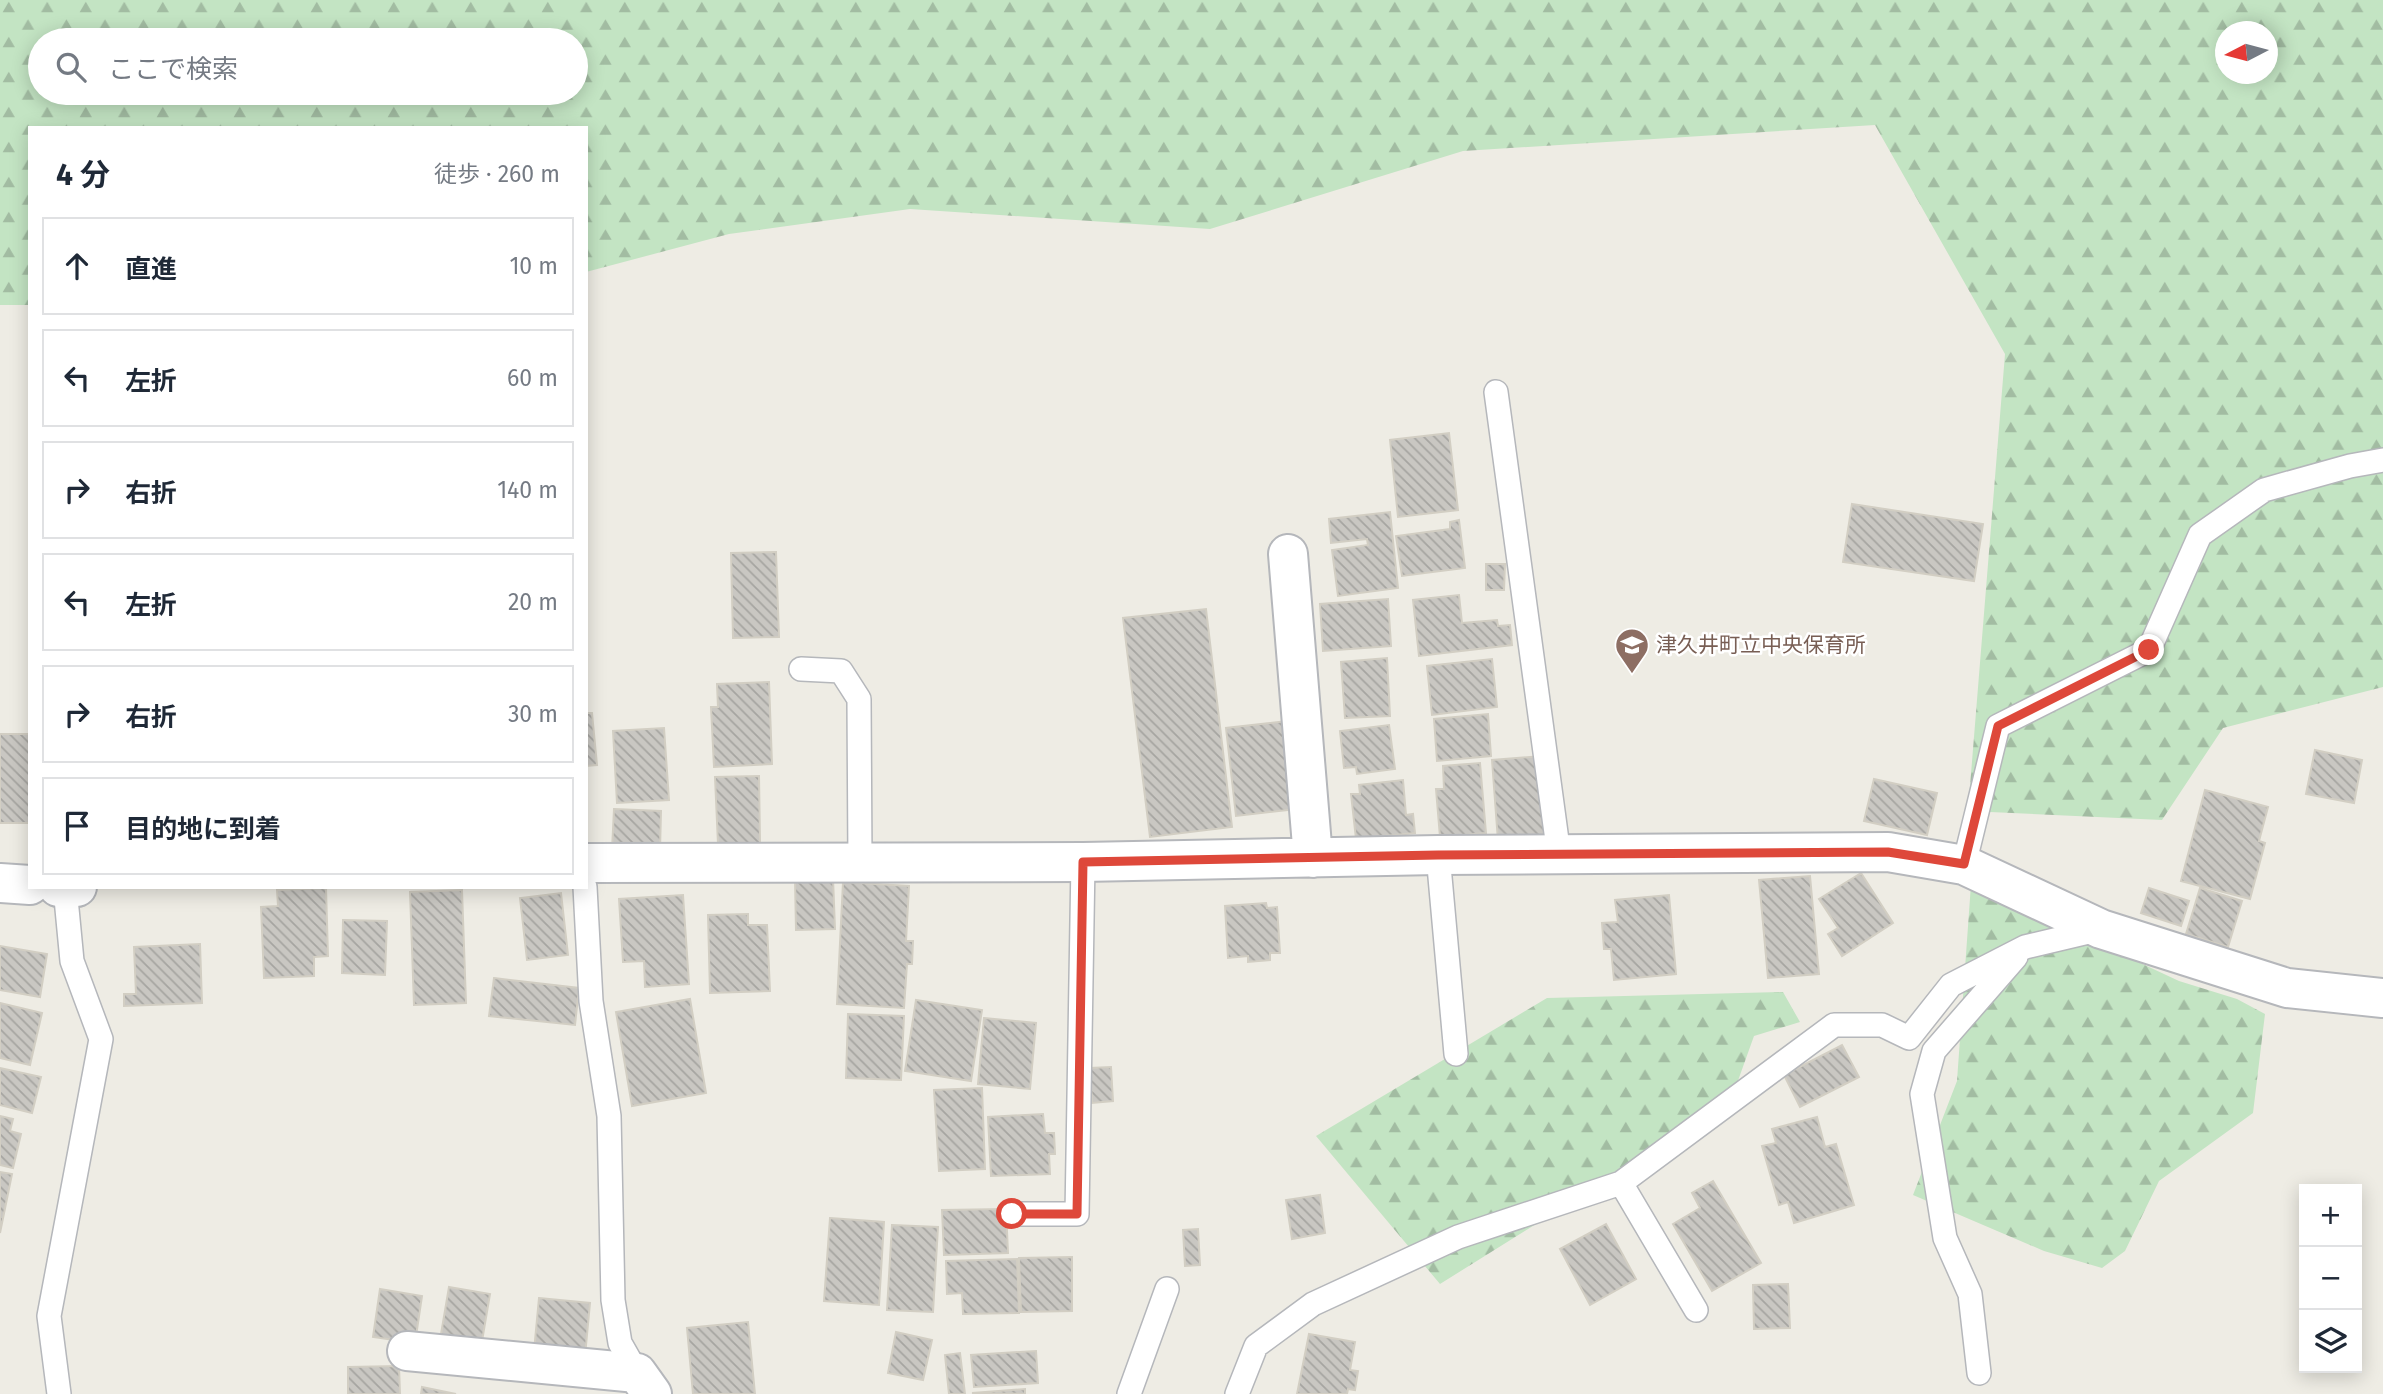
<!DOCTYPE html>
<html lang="ja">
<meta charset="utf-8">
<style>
:root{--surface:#fff;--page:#f2f2f3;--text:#1f2937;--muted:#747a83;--line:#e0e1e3}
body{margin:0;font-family:"Fira Sans","Noto Sans JP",sans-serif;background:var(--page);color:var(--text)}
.controls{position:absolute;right:21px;bottom:21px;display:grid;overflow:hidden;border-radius:0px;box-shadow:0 4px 18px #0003}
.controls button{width:63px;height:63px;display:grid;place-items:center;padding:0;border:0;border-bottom:2px solid var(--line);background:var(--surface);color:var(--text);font:35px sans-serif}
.compass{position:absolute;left:2215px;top:21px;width:63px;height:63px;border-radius:50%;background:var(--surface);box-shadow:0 4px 18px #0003;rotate:264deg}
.stop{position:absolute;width:21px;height:21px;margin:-16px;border:5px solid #de483a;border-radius:50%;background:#fff}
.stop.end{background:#de483a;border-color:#fff;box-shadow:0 2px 7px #0008}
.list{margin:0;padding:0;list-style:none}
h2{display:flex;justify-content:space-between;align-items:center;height:91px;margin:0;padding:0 28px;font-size:30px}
h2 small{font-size:23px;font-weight:400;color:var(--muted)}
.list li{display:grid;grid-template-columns:46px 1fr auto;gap:21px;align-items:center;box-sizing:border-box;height:98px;margin:0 14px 14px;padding:0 14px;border:2px solid var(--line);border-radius:0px}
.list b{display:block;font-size:26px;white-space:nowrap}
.list em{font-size:23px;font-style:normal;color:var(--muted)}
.icon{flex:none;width:38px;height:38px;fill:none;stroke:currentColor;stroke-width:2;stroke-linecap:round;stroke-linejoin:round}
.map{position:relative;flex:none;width:2383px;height:1394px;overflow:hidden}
.search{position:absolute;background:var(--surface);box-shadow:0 4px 18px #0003;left:28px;top:28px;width:560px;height:77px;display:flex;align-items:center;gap:18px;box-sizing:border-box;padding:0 24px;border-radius:38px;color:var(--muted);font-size:26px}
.panel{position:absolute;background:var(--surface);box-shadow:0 4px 18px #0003;left:28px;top:126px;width:560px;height:763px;border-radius:0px}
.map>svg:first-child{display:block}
.forest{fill:url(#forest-firs);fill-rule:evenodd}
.building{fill:url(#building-back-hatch);stroke:#d2cec3;stroke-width:2}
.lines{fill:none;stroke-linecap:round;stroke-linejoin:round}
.lane-casing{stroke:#b5b7bb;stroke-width:26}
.street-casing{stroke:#b5b7bb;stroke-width:42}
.lane{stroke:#fff;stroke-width:23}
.street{stroke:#fff;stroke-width:38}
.route{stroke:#de483a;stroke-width:9}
.labels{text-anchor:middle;stroke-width:5;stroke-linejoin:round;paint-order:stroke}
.education-label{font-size:21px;fill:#785e54;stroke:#fff;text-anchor:start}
</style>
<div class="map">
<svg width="2383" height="1394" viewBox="0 0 2383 1394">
<defs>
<pattern id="forest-firs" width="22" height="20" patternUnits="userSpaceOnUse" patternTransform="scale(1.75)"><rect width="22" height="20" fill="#c3e4c3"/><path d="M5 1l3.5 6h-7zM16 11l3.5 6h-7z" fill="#a2bca2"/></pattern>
<pattern id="building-back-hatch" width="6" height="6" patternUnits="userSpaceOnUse" patternTransform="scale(1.75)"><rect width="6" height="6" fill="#c9c7c2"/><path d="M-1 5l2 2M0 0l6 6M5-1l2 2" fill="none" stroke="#a6a5a1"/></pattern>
</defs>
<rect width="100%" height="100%" fill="#eeece4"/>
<path class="forest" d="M0,0h2383v687l-160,41 -61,92 -194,-9 37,-457 -130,-229 -412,26 -253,78 -300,-20 -181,25 -143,38v-144h-556v177h-30zM2226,32h42v42h-42zM40,40h536v53h-536z
M1971,884l208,97 58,18 28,15 -12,99 -94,68 -34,70 -23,17 -58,-17 -131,-56 44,-114z
M1783,992l17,30 -46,14 -19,53 -119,85 -176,110 -124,-148 231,-138z"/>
<path class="building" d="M1449,433l9,77 -60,7 -8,-77z
M1852,504l131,20 -9,57 -131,-19z
M1390,512l8,76 -60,8 -6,-46 36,-5 -1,-6 -36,4 -2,-24z
M1459,520l6,48 -63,8 -6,-40 54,-7v-7z
M776,552l3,85 -46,1 -2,-85z
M1486,564h19l-1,26h-18z
M1459,595l3,28 35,-3 1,6 12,-1 2,20 -93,11 -6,-56z
M1388,599l3,47 -68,5 -3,-47z
M1206,609l26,218 -82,10 -27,-219z
M1387,658l3,58 -45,2 -4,-56z
M1492,659l5,48 -65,8 -5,-49z
M769,682l3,82 -58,3 -3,-60h7l-1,-23z
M586,713h6l5,52 -11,1z
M1488,714l3,42 -54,5 -3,-42z
M1295,720l10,88 -69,8 -10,-88z
M1389,725l6,44 -38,5 -1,-7 -12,1 -4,-37z
M664,728l5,72 -52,3 -4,-72z
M0,734h30v89h-30z
M2315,750l47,10 -8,43 -48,-9z
M1541,756l7,81 -50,4 -6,-81z
M1480,763l6,70 -46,4 -4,-48h8l-1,-23z
M759,776l1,67 -42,1 -3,-67z
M1874,779l63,14 -10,42 -63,-14z
M1403,780l3,35 7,-1 2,19 -59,6 -5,-45h9l-1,-9z
M2205,790l63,17 -9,34 6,2 -15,56 -69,-18z
M614,809l47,2 -1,40 -48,-1z
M1861,873l32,50 -51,33 -14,-22 10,-6 -19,-29z
M1810,876l9,98 -51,4 -9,-98z
M833,878l2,51 -39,1 -1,-51z
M843,882l66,4 -3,55h7l-1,23h-5l-3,44 -67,-4z
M326,888l2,68 -14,1v19l-50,2 -3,-71 17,-1 -1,-16z
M2149,888l40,13 -8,25 -40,-13z
M2200,888l42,13 -14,46 -42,-13z
M462,890l4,113 -52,2 -4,-113z
M561,893l7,62 -41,5 -7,-62z
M683,895l6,89 -44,3 -1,-26 -21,1 -4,-63z
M1669,895l7,79 -62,6 -3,-31h-7l-2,-26 16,-1 -3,-22z
M1266,903l1,5 10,-1 3,46h-10v7l-22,2v-6l-20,2 -3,-52z
M748,914v11h19l3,66 -60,2 -2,-78z
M343,920l44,1 -2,54 -43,-2z
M200,944l2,59 -78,3v-12h12l-2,-47z
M0,946l47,8 -7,43 -40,-7z
M494,978l85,10 -4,37 -86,-9z
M690,999l16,94 -74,13 -16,-94z
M916,1000l66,10 -11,71 -66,-10z
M0,1003l42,10 -12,52 -30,-7z
M848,1014l56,2 -3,64 -55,-2z
M984,1018l52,5 -6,66 -52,-5z
M1842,1045l17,32 -59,30 -16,-32z
M1111,1067l2,34 -21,2 -2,-35z
M0,1068l41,9 -9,36 -32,-8z
M982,1088l3,81 -46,2 -5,-81z
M1043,1114l2,19h9l1,21h-6l1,20 -59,2 -3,-59z
M0,1116l13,3 -3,12 11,3 -8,34 -13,-3z
M1817,1117l8,30 11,-3 18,61 -60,18 -6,-21 -9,3 -17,-59 14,-3 -4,-14z
M0,1172l12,2 -12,59z
M1713,1181l48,82 -49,28 -39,-67 27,-16 -8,-15z
M1320,1195l5,38 -33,6 -6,-39z
M1006,1209l2,44 -64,2 -2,-45z
M830,1218l54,4 -5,83 -55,-4z
M1606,1224l30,55 -46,26 -30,-56z
M892,1225l46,2 -5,85 -46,-2z
M1198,1229l2,36 -15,1 -2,-36z
M1072,1257v54l-51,1 -2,-54z
M1017,1259l2,54 -56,1 -1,-21 -15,1 -1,-33z
M1788,1284l2,44 -36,1 -1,-44z
M449,1287l41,7 -9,53 -41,-7z
M380,1289l42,7 -7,47 -42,-6z
M539,1298l51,5 -5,53 -51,-5z
M748,1322l7,72h-62l-6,-66z
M896,1332l36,8 -9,40 -35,-7z
M1309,1334l46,8 -5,28 8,1 -3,19 -7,-1 -1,5h-50z
M1036,1351l2,32 -64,4 -3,-32z
M960,1353l5,41h-16l-4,-39z
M399,1366l1,28h-52v-27z
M422,1387l34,7h-35z
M1025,1389v5l-53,-1z"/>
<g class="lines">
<g class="lane-casing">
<path id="lane" d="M1496,392l63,463
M801,669l40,2 18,28 1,163
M1438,855l18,199
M1964,865l34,-139 151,-76 51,-115 64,-45 86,-24 33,-6
M585,887l6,114 18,115 4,184 7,43 17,30
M1621,1183l75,127
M1012,1214h65l6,-352
M1979,1373l-9,-79 -25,-56 -23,-144 12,-43 82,-94
M59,1394l-10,-78 52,-277 -29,-78 -7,-73
M1129,1394l38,-105
M1237,1394l19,-48 57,-42 145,-67 163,-54 213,-158h48l27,13 42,-53 74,-38 76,-18"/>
</g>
<g class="street-casing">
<path id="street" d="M1288,554l25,304
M586,863l497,-1 355,-7 450,-3 76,13 137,64 186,59 96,10
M0,883l30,2
M58,887h19
M407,1351l230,22 15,21"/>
</g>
<use href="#lane" class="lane"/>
<use href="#street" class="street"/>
</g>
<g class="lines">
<path class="route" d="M1012,1214h65l6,-352 355,-7 450,-3 76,12 34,-138 151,-76"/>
</g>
<defs>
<g id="school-pin" transform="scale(1.75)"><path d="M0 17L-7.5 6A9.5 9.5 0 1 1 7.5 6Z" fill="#8d6e63" stroke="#fff"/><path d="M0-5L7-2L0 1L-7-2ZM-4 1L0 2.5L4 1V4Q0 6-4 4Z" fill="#fff"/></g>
</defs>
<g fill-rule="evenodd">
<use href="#school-pin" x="1632" y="645"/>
</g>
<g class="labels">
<g class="education-label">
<text x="1656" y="652">津久井町立中央保育所</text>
</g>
</g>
</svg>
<div class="controls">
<button>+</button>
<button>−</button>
<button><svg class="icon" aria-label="layers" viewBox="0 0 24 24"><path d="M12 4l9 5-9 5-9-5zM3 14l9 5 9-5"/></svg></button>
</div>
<svg class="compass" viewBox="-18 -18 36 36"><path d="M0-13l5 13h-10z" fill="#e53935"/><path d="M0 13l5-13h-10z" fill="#747a83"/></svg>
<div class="stop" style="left:1012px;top:1214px"></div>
<div class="stop end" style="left:2149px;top:650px"></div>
<div class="search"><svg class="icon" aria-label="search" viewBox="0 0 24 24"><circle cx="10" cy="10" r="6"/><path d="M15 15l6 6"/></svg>ここで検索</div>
<section class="panel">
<h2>4 分<small>徒歩 · 260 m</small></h2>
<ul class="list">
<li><svg class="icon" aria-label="ahead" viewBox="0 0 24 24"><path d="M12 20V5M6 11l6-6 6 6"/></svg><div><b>直進</b></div><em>10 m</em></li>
<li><svg class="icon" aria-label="left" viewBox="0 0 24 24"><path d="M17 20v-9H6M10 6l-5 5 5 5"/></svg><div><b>左折</b></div><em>60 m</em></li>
<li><svg class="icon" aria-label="right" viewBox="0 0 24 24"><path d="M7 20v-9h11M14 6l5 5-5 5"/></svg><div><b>右折</b></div><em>140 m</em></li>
<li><svg class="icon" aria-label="left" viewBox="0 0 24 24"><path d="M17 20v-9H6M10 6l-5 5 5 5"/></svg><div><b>左折</b></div><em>20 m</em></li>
<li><svg class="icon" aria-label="right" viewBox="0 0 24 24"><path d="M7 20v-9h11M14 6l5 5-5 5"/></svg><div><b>右折</b></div><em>30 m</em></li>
<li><svg class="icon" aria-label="arrive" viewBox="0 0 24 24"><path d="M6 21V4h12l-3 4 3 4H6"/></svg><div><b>目的地に到着</b></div></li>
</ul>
</section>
</div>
